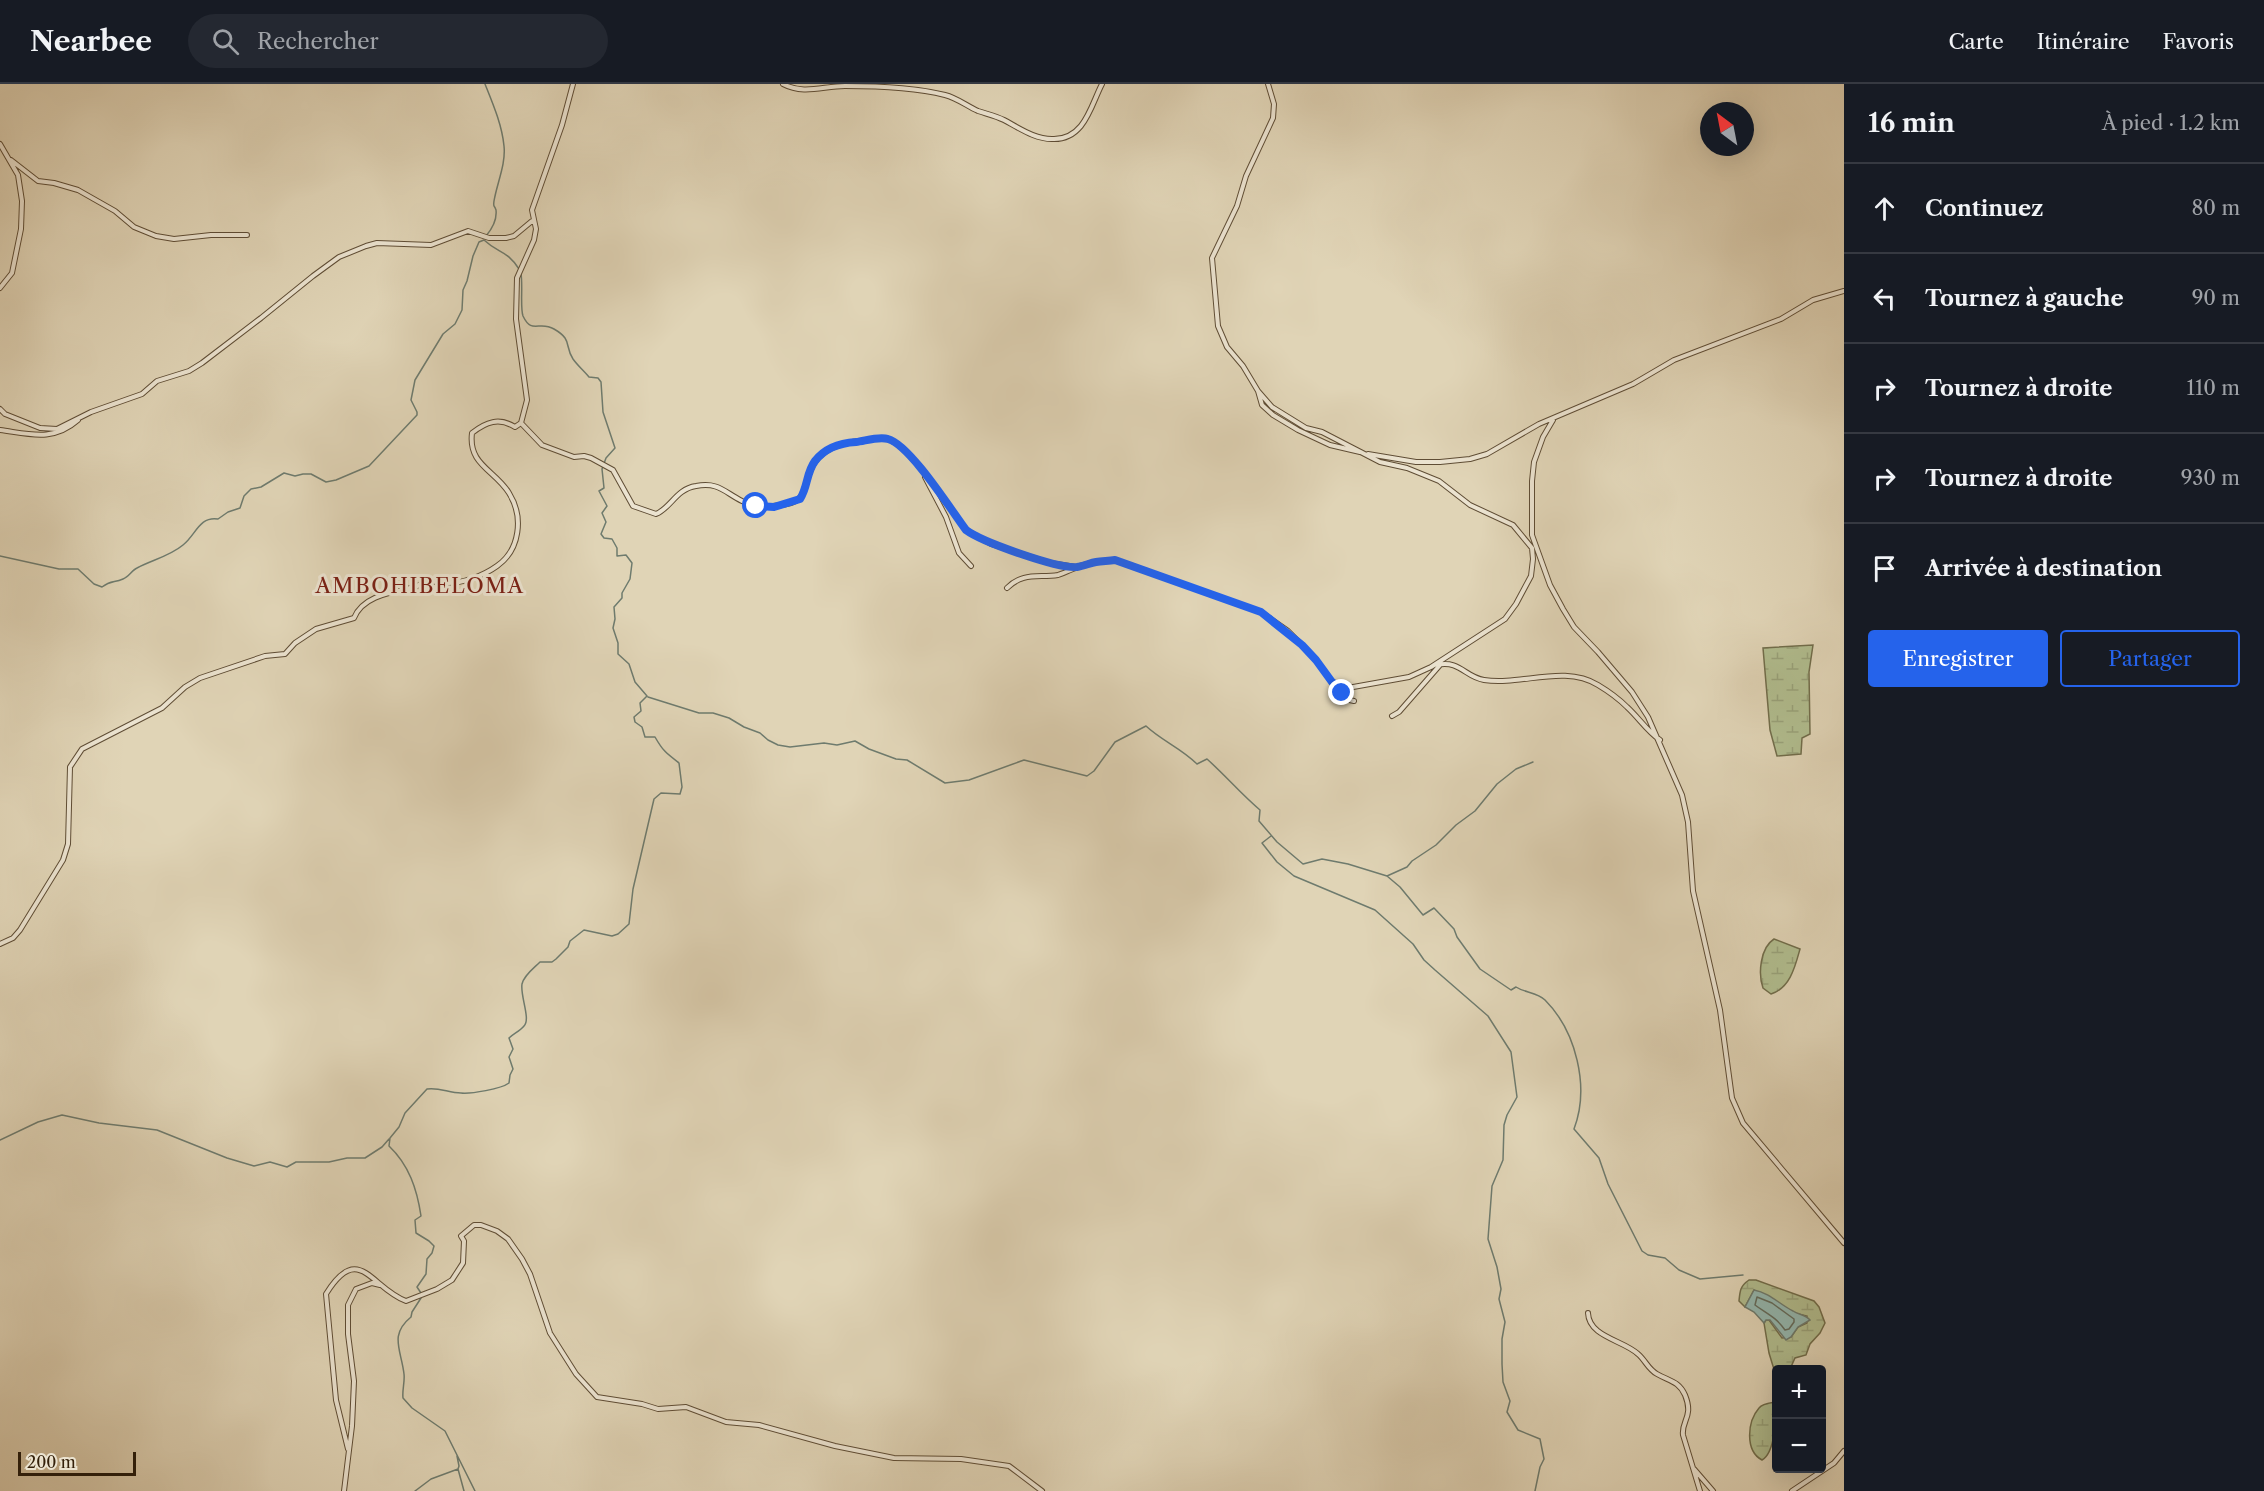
<!DOCTYPE html>
<html lang="fr">
<meta charset="utf-8">
<style>
:root{--surface:#171b24;--page:#242831;--text:#f1f3f6;--muted:#9ea1a6;--line:#363941;--accent:#2563eb}
body{margin:0;font-family:"Libre Caslon Text",serif;background:var(--page);color:var(--text)}
.controls{position:absolute;right:18px;bottom:18px;display:grid;overflow:hidden;border-radius:6px;box-shadow:0 6px 24px #0002}
.controls button{width:54px;height:54px;display:grid;place-items:center;padding:0;border:0;border-bottom:2px solid var(--line);background:var(--surface);color:var(--text);font:30px sans-serif}
.compass{position:absolute;left:1700px;top:18px;width:54px;height:54px;border-radius:50%;background:var(--surface);box-shadow:0 6px 24px #0002;rotate:328deg}
.scale{position:absolute;left:18px;bottom:15px;width:118px;box-sizing:border-box;padding-left:6px;border:3px solid #34200a;border-top:0;font-size:16px;line-height:21px;white-space:nowrap;color:#34200a;-webkit-text-stroke:4px #ebe3d0;paint-order:stroke}
.stop{position:absolute;width:18px;height:18px;margin:-14px;border:4px solid #2563eb;border-radius:50%;background:#fff}
.stop.end{background:#2563eb;border-color:#fff;box-shadow:0 2px 6px #0008}
.list{margin:0;padding:0;list-style:none}
h2{display:flex;justify-content:space-between;align-items:center;height:78px;margin:0;padding:0 24px;font-size:26px}
h2 small{font-size:20px;font-weight:400;color:var(--muted)}
.list li{display:grid;grid-template-columns:39px 1fr auto;gap:18px;align-items:center;box-sizing:border-box;height:90px;padding:0 24px;border-top:2px solid var(--line)}
.list b{display:block;font-size:22px;white-space:nowrap}
.list em{font-size:20px;font-style:normal;color:var(--muted)}
.actions{display:flex;gap:12px;padding:18px 24px}
.actions a{flex:1;padding:14px 0;border:2px solid var(--accent);border-radius:6px;text-align:center;font-size:21px;color:var(--accent)}
.actions .main{background:var(--accent);color:#fff}
.icon{flex:none;width:33px;height:33px;fill:none;stroke:currentColor;stroke-width:2;stroke-linecap:round;stroke-linejoin:round}
.map{position:relative;flex:none;width:1844px;height:1407px;overflow:hidden}
header{display:flex;align-items:center;gap:36px;box-sizing:border-box;height:84px;padding:0 30px;background:var(--surface);border-bottom:2px solid var(--line)}
header strong{font-size:28px}
nav{display:flex;gap:33px;margin-inline-start:auto;font-size:21px}
.search{width:420px;height:54px;background:var(--page);display:flex;align-items:center;gap:15px;box-sizing:border-box;padding:0 21px;border-radius:33px;color:var(--muted);font-size:22px}
main{display:flex}
aside{flex:1;background:var(--surface)}
.map>svg:first-child{display:block}
.wetland{fill:url(#wetland-marsh);stroke:#726e4c;stroke-width:1.5}
.water{fill:#94b8b0;stroke:#6e7b6e;stroke-width:1.5}
.lines{fill:none;stroke-linecap:round;stroke-linejoin:round}
.shore{stroke:#646c5d;stroke-width:1.5}
.stream{stroke:#6e7b6e;stroke-width:1.5}
.minor-casing{stroke:#5f4d35;stroke-width:6}
.minor{stroke:#ebe3d0;stroke-width:4}
.route{stroke:#2563eb;stroke-width:8}
.labels{text-anchor:middle;stroke-width:6;stroke-linejoin:round;paint-order:stroke}
.quarter-label{font-size:21px;letter-spacing:1.5px;fill:#7a1f14;stroke:#ebe3d0}
</style>
<header>
<strong>Nearbee</strong>
<div class="search"><svg class="icon" aria-label="search" viewBox="0 0 24 24"><circle cx="10" cy="10" r="6"/><path d="M15 15l6 6"/></svg>Rechercher</div>
<nav><a>Carte</a><a>Itinéraire</a><a>Favoris</a></nav>
</header>
<main>
<div class="map">
<svg width="1844" height="1407" viewBox="0 0 1844 1407">
<defs>
<pattern id="wetland-marsh" width="20" height="14" patternUnits="userSpaceOnUse" patternTransform="scale(1.5)"><rect width="20" height="14" fill="#b1bd8f"/><path d="M1 5h8M5 5V1M11 12h8M15 12V8" fill="none" stroke="#99a27a"/></pattern>
</defs>
<rect width="100%" height="100%" fill="#e0d4b6"/>
<filter id="stains"><feTurbulence type="fractalNoise" baseFrequency=".00333" numOctaves="4"/><feColorMatrix values="0 0 0 0 .2 0 0 0 0 .09 0 0 0 0 .02 0 0 0 .5 -.17"/></filter>
<radialGradient id="worn" r=".72"><stop offset=".6" stop-color="#630" stop-opacity="0"/><stop offset="1" stop-color="#630" stop-opacity=".3"/></radialGradient>
<path class="wetland" d="M1813,561l-4,27 1,62 -8,4 -1,16 -24,2 -7,-26 -7,-82z
M1774,855l26,10c-5,18 -10,39 -29,45l-8,-6c-5,-14 -3,-40 11,-49z
M1749,1196h7l58,21 5,6 6,16 -5,10 -10,11 -4,11 -11,3 -5,11 -14,1v6l-7,-23 -5,-30 2,-3h3l13,18 9,-1 7,-10 9,-4v-7l-13,-3 -40,-23 -9,17 -6,-6c1,-10 1,-15 10,-21z
M1776,1318c1,14 -1,51 -14,58 -17,-9 -15,-38 -3,-52 4,-5 12,-5 17,-6z"/>
<path class="water" d="M1754,1206c16,3 25,14 39,21 6,4 12,3 17,9l-12,7 -7,10 -5,3 -16,-20h-4l-2,3 -10,-11 -9,-5z"/>
<g class="lines">
<path class="shore" d="M1757,1213l15,6 22,16v3l-5,7 -4,1c-9,-13 -18,-16 -30,-25z"/>
<path class="stream" d="M485,0c8,20 17,41 19,62 2,18 -7,37 -10,55 -1,7 0,3 2,9 1,9 -4,19 -10,26
M484,156c15,14 23,10 35,29
M0,472l59,13h19l16,15 8,3c9,-7 12,-4 21,-8 6,-2 9,-9 14,-11 15,-8 33,-12 46,-23 13,-10 16,-29 35,-26l10,-7 12,-4 4,-12 7,-7 10,-2 23,-14 11,3 8,-2h8l15,8 10,-2 33,-14 48,-51v-3l-6,-12 4,-20 28,-46 12,-10 7,-14 1,-20 4,-9 6,-25 6,-14 5,-2
M648,613l51,16h14l16,5 15,9 16,6 8,7 10,5 12,2 34,-4 13,2 18,-4 14,8 27,10 11,1 38,23 24,-3 55,-20 63,16 7,-5 21,-29 31,-16c16,15 35,22 51,38l10,-5c19,17 34,35 53,51l-1,11 18,21 26,22 19,-5 26,5 39,12 20,-9 5,-6 24,-16 20,-20 19,-14 22,-27 19,-15 17,-7
M1271,752l-9,7 15,19 17,14 81,34 38,34 11,16 11,10 53,46 23,36 6,45 -10,18 -3,10 -1,35 -11,26 -4,53 9,28 4,22 -2,10 6,23 -3,17v25l1,18 7,19 -3,11 11,18 22,9 4,20 -4,8 -5,24
M1387,792l13,11 23,28 11,-7 20,21 3,8 23,32 31,21 5,-3c9,6 21,5 29,13 31,31 45,87 29,129l25,29 9,26 34,67 6,4 17,3 14,12 21,9 43,-4
M0,1056l38,-18 24,-7 37,8 58,7 70,28 27,8 16,-4 17,5 9,-5h33l18,-4h18l17,-11 7,-8
M421,1209l-4,-6 9,-13 1,-15 5,-6 2,-7 -5,-5 -13,-8 -1,-13 6,-4c-4,-27 -12,-51 -32,-70l1,-8 9,-11 6,-14 22,-24c12,-2 22,4 34,4 10,1 40,-4 48,-10l1,-8 3,-6 -4,-12 4,-8 -4,-11c4,-4 11,-7 15,-12 7,-7 -4,-30 -2,-42 2,-9 12,-16 18,-22h12l4,-3 12,-12 2,-6 14,-11 28,6 6,-2 11,-10 4,-35 21,-90 7,-6 19,1 2,-7 -3,-24c-13,-10 -16,-12 -24,-26h-10l-3,-10 -7,-5 -1,-5 7,-6 -1,-8 7,-7 -12,-14 -6,-18 -11,-10v-11l-5,-15 2,-9 -1,-12 8,-9v-5l8,-14 2,-16 -6,-8 -9,1v-8l-5,-9 -8,-1 -3,-4 5,-12 -4,-9 5,-7 -8,-15 5,-3 -2,-19 4,-11 9,-10 -12,-36 -2,-30 -3,-4 -9,-1c-5,-6 -11,-11 -16,-18 -9,-14 0,-19 -19,-30 -15,-9 -22,6 -31,-13 -3,-8 0,-31 -2,-42
M421,1214l-9,14 -1,5c-22,18 -10,32 -7,57 1,8 -2,16 -1,24l9,10 33,23 30,60
M458,1385l6,22
M415,1407l16,-12 27,-10 1,-3 -2,-10"/>
<g class="minor-casing">
<path id="minor" d="M783,0c21,11 40,2 62,2 33,0 68,1 100,9 12,3 22,11 33,16 9,3 18,5 26,9 15,8 32,20 50,19 31,0 37,-34 48,-55
M1268,0l6,20 -1,14 -27,58 -9,30 -25,52 6,68 9,21 16,19 15,25 4,14 11,10 25,15 32,15 30,7
M0,60l18,31 4,26 -1,28 -9,44 -12,15
M11,76l27,21 16,2 24,7 37,21 19,16 22,9 18,3 37,-4h36
M0,325l5,5 35,14 17,1 34,-17 51,-18 15,-13 32,-10 13,-8 59,-45 52,-42 26,-19 27,-11 11,-3 54,2 37,-14 21,7h17l8,-2 18,-15
M1553,336l-10,17 -9,25 -2,19v54l18,50 13,24 11,18 24,25 34,40 16,25 34,78 6,27 5,69 27,119 12,88 11,25 101,120
M521,339l21,22 32,12 10,-1 7,2 22,12 20,36 23,8c15,-6 20,-25 40,-28 23,-4 28,6 46,15 15,7 33,6 49,2 18,-5 13,-26 24,-41 10,-14 26,-19 43,-21 10,0 23,-5 32,-1 22,9 60,69 76,90l25,14 59,19 26,4 19,-5 20,-2 12,4 134,48 27,19 14,14 14,15 16,22 10,7 67,-12 22,-10 74,-48 11,-15 15,-28 2,-17 -1,-11 -19,-23 -43,-20 -31,-24 -32,-13 -27,-6 -58,-30 -16,-4 -34,-21 -14,-16
M0,346c30,4 53,12 78,-10
M1368,370l48,8h24l30,-3 17,-5 52,-30 94,-40 41,-24 107,-41 32,-19 31,-9
M925,393l21,40 13,36 12,13
M1007,504c16,-16 31,-10 51,-13 6,-2 12,-5 18,-7
M1437,581c23,-5 28,12 47,15 37,6 80,-16 114,5 10,6 21,14 29,22 12,11 20,24 33,33
M1342,605l3,10 9,2
M1392,632l7,-4 41,-47
M0,860l13,-6 7,-8 43,-70 5,-16 2,-77 12,-18 80,-41 23,-21 15,-9 65,-22 20,-2 10,-11 21,-14 38,-11c9,-23 40,-26 61,-31 5,-2 8,-5 13,-6 5,0 12,2 18,2 18,0 37,-7 51,-17 23,-16 27,-49 12,-73 -14,-23 -41,-28 -37,-60 14,-11 27,-16 43,-6l6,-4 6,-23 -11,-81 1,-41 17,-38 2,-11 -4,-19 30,-85 11,-41
M1588,1229c1,24 35,27 50,41 8,7 10,15 19,20 12,7 22,7 28,21 9,22 -4,26 -2,40l17,56
M348,1365l-12,-49 -10,-106c33,-53 45,-6 80,7l31,-12 15,-9 11,-17 1,-22 -3,-5 13,-11h7l16,6 11,8 14,20 8,15 20,59 26,41 21,23 45,7 16,5 28,-2 40,15 33,3 76,21 59,12 67,1 48,7 33,25
M1694,1385l19,22
M344,1407l8,-65 2,-45 -6,-47v-29l8,-16 16,-6 8,2
M1792,1407l42,-28 10,-12"/>
</g>
<use href="#minor" class="minor"/>
</g>
<g class="lines">
<path class="route" d="M756,422l18,1 26,-8c8,-12 6,-26 15,-38 10,-13 24,-18 41,-19 9,-1 23,-6 32,-3 22,6 63,71 78,91 16,12 92,39 111,37 7,-1 13,-4 19,-5 6,-1 12,-1 19,-2l146,52 41,33 14,15 16,22 10,7v4"/>
</g>
<g class="labels">
<g class="quarter-label">
<text x="420" y="509">AMBOHIBELOMA</text>
</g>
</g>
<rect width="100%" height="100%" filter="url(#stains)"/>
<rect width="100%" height="100%" fill="url(#worn)"/>
</svg>
<div class="controls">
<button>+</button>
<button>−</button>
</div>
<svg class="compass" viewBox="-18 -18 36 36"><path d="M0-13l5 13h-10z" fill="#e53935"/><path d="M0 13l5-13h-10z" fill="#9ea1a6"/></svg>
<div class="scale">200 m</div>
<div class="stop" style="left:756px;top:422px"></div>
<div class="stop end" style="left:1342px;top:609px"></div>
</div>
<aside>
<h2>16 min<small>À pied · 1.2 km</small></h2>
<ul class="list">
<li><svg class="icon" aria-label="ahead" viewBox="0 0 24 24"><path d="M12 20V5M6 11l6-6 6 6"/></svg><div><b>Continuez</b></div><em>80 m</em></li>
<li><svg class="icon" aria-label="left" viewBox="0 0 24 24"><path d="M17 20v-9H6M10 6l-5 5 5 5"/></svg><div><b>Tournez à gauche</b></div><em>90 m</em></li>
<li><svg class="icon" aria-label="right" viewBox="0 0 24 24"><path d="M7 20v-9h11M14 6l5 5-5 5"/></svg><div><b>Tournez à droite</b></div><em>110 m</em></li>
<li><svg class="icon" aria-label="right" viewBox="0 0 24 24"><path d="M7 20v-9h11M14 6l5 5-5 5"/></svg><div><b>Tournez à droite</b></div><em>930 m</em></li>
<li><svg class="icon" aria-label="arrive" viewBox="0 0 24 24"><path d="M6 21V4h12l-3 4 3 4H6"/></svg><div><b>Arrivée à destination</b></div></li>
</ul>
<div class="actions"><a class="main">Enregistrer</a><a>Partager</a></div>
</aside>
</main>
